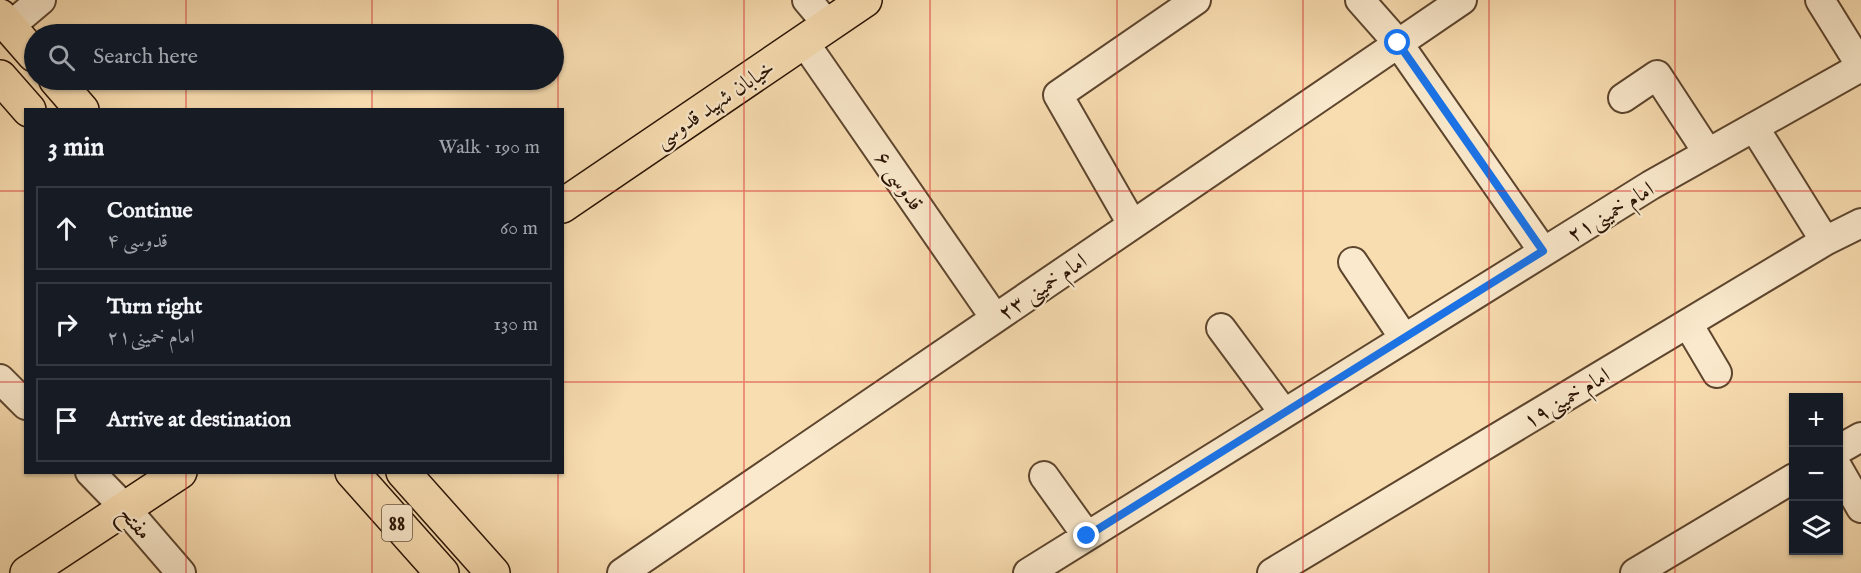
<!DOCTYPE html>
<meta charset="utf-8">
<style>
:root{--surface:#171b24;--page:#20242c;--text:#f1f3f6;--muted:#9ea1a6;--line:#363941}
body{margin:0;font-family:"IM FELL English",Amiri,serif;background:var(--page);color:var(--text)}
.controls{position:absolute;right:18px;bottom:18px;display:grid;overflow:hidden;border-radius:0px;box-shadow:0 2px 4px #0004}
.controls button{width:54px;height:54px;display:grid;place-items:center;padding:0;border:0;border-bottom:2px solid var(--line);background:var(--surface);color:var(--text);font:30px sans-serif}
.stop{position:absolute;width:18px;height:18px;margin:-14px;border:4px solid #1a73e8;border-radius:50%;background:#fff}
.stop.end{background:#1a73e8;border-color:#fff;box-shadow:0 2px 6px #0008}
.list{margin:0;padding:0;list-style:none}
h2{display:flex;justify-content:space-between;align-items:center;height:78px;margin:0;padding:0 24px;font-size:26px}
h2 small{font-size:20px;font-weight:400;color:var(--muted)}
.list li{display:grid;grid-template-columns:39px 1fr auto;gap:18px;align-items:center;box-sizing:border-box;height:84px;margin:0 12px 12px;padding:0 12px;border:2px solid var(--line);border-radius:0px}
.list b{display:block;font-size:22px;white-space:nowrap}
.list p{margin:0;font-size:20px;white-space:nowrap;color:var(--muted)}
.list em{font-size:20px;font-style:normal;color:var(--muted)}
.icon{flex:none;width:33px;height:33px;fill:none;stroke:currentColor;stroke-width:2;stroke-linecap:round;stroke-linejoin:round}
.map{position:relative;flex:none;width:1861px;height:573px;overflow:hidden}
.search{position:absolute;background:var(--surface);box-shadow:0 2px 4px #0004;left:24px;top:24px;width:540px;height:66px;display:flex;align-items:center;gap:15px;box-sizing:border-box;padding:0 21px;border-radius:33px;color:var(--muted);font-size:22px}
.panel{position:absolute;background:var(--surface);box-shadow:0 2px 4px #0004;left:24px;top:108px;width:540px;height:366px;border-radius:0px}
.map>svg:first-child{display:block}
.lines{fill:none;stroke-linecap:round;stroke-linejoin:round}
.minor-casing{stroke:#5d452e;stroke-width:32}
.major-casing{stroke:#291203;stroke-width:36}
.highway-casing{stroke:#291203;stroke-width:36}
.minor{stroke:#fae9cc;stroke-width:28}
.major{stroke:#f8ddb1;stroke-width:33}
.highway{stroke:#f8ddb1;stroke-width:33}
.route{stroke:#1a73e8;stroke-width:8}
.grid{fill:none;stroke:#d62828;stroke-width:1.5;stroke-opacity:0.55}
.labels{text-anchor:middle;stroke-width:4.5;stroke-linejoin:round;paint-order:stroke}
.shield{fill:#fae9cc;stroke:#68523f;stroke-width:1.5}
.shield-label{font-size:21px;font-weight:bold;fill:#291203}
.street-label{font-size:22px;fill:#291203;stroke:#fae9cc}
</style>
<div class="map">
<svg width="1861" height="573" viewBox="0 0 1861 573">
<rect width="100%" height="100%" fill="#f8ddb1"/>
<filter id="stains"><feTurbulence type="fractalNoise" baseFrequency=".00333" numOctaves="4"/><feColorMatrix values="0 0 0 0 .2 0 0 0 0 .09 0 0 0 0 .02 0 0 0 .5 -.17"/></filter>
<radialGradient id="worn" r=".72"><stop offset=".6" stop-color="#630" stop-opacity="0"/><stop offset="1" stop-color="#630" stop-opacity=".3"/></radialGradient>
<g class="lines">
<g class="minor-casing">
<path id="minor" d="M807,0l21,25
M1360,0l38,43 145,208
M1820,0l41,66
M9,27l32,-27
M804,42l191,276
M1623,98l34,-23 51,78
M1754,127l71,114
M1132,224l-74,-129 138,-95
M1353,262l51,76
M1688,324l29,49
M1221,328l63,85
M0,379l26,26
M1838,450l23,-13
M1838,468l23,40
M90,472l35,36 56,65
M1044,476l43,60
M622,573l840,-573
M1028,573l623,-388 210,-118
M1272,573l553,-332 36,-18
M1635,573l159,-95"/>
</g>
<g class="major-casing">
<path id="major" d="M562,206l303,-206
M27,573l153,-101"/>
</g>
<g class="highway-casing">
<path id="highway" d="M0,16l34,39
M0,77l29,33
M56,80l26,30
M352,472l90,101
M403,472l90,101"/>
</g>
<use href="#minor" class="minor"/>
<use href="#major" class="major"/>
<use href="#highway" class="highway"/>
</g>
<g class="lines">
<path class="route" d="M1087,536l456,-285 -145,-208"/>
</g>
<path class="grid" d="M186,0v34M372,0v34M558,0v110M744,0v573M930,0v573M1117,0v573M1303,0v573M1489,0v573M1675,0v573M186,80v30M372,80v30M0,191h26M562,191h1299M0,382h26M562,382h1299M186,472v101M372,472v101M558,472v101"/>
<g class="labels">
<rect class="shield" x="382" y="505" width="30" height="36" rx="4.5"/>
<g class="shield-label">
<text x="397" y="530">88</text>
</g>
<g class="street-label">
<text transform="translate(714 103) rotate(-34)" y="8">خیابان شهید قدوسی</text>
<text transform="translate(900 180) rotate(55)" y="8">قدوسی ۶</text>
<text transform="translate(1610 211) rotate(-31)" y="8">امام خمینی۲۱</text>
<text transform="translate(1042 286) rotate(-34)" y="8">امام خمینی ۲۳</text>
<text transform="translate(1566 397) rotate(-31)" y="8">امام خمینی۱۹</text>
<text transform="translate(136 522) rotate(48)" y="8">مفتح</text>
</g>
</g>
<rect width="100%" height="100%" filter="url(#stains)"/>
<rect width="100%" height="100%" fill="url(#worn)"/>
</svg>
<div class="controls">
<button>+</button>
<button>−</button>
<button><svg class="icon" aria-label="layers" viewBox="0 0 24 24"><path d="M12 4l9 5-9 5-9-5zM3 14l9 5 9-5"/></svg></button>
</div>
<div class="stop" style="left:1398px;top:43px"></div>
<div class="stop end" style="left:1087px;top:536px"></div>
<div class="search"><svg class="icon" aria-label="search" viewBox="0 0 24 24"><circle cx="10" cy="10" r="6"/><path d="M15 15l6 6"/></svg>Search here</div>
<section class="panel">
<h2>3 min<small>Walk · 190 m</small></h2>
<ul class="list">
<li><svg class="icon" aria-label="ahead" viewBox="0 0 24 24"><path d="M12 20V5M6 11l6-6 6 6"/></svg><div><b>Continue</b><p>قدوسی ۴</p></div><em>60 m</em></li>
<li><svg class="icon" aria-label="right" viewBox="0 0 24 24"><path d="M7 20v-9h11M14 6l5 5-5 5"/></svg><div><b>Turn right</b><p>امام خمینی۲۱</p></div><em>130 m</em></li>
<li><svg class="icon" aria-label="arrive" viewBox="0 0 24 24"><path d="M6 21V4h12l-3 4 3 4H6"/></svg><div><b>Arrive at destination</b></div></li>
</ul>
</section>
</div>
